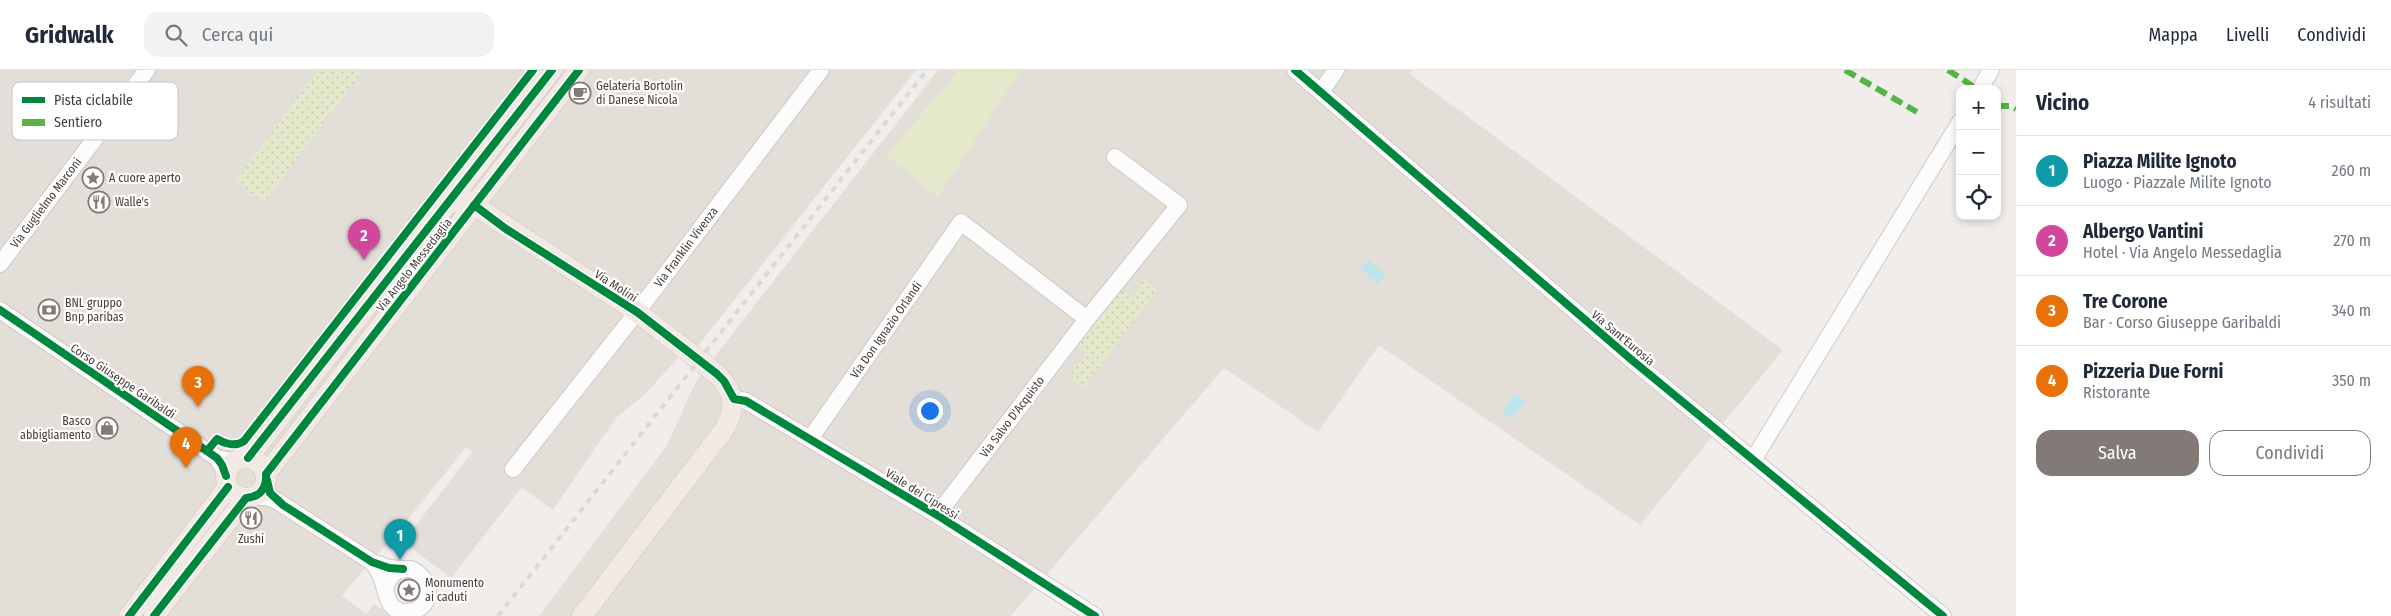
<!DOCTYPE html>
<html lang="it">
<meta charset="utf-8">
<style>
:root{--surface:#fff;--page:#f2f2f3;--text:#1f2937;--muted:#747a83;--line:#e0e1e3;--accent:#827a76}
body{margin:0;font-family:"Fira Sans Condensed",sans-serif;background:var(--page);color:var(--text)}
.controls{position:absolute;right:15px;top:15px;display:grid;overflow:hidden;border-radius:10px;box-shadow:0 2px 8px #0003}
.controls button{width:45px;height:45px;display:grid;place-items:center;padding:0;border:0;border-bottom:1px solid var(--line);background:var(--surface);color:var(--text);font:25px sans-serif}
.you{position:absolute;left:929px;top:340px;width:18px;height:18px;margin:-12px;border:4px solid #fff;border-radius:50%;background:#1a73e8;box-shadow:0 0 0 8px #1a73e833}
.badge{display:grid;place-items:center;width:32px;height:32px;border-radius:50%;background:var(--accent);color:#fff;font-size:16px;font-weight:700}
.pin{position:absolute;translate:-50% -41px;filter:drop-shadow(0 1px 2px #0008)}
.pin::after{content:'';position:absolute;top:26px;width:18px;height:15px;background:inherit;clip-path:polygon(0 0,100% 0,50% 100%)}
.list{margin:0;padding:0;list-style:none}
h2{display:flex;justify-content:space-between;align-items:center;height:65px;margin:0;padding:0 20px;font-size:21px}
h2 small{font-size:16px;font-weight:400;color:var(--muted)}
.list li{display:grid;grid-template-columns:32px 1fr auto;gap:15px;align-items:center;box-sizing:border-box;height:70px;padding:0 20px;border-top:1px solid var(--line)}
.list b{display:block;font-size:19px;white-space:nowrap}
.list p{margin:0;font-size:16px;white-space:nowrap;color:var(--muted)}
.list em{font-size:16px;font-style:normal;color:var(--muted)}
.actions{display:flex;gap:10px;padding:15px 20px}
.actions a{flex:1;padding:11px 0;border:1px solid var(--accent);border-radius:15px;text-align:center;font-size:18px;color:var(--accent)}
.actions .main{background:var(--accent);color:#fff}
.icon{flex:none;width:28px;height:28px;fill:none;stroke:currentColor;stroke-width:2;stroke-linecap:round;stroke-linejoin:round}
.map{position:relative;flex:none;width:2016px;height:546px;overflow:hidden}
header{display:flex;align-items:center;gap:30px;box-sizing:border-box;height:70px;padding:0 25px;background:var(--surface);border-bottom:1px solid var(--line)}
header strong{font-size:24px}
nav{display:flex;gap:28px;margin-inline-start:auto;font-size:18px}
.search{width:350px;height:45px;background:var(--page);display:flex;align-items:center;gap:12px;box-sizing:border-box;padding:0 18px;border-radius:15px;color:var(--muted);font-size:19px}
main{display:flex}
aside{flex:1;background:var(--surface)}
.map>svg:first-child{display:block}
.residential{fill:#e4ded8}
.grass{fill:url(#grass-dots)}
.pitch{fill:#e4e9cc}
.parking{fill:#e2dedc}
.water{fill:#bce5ec}
.lines{fill:none;stroke-linecap:round;stroke-linejoin:round}
.minor-casing{stroke:#cdc9c7;stroke-width:18}
.major-casing{stroke:#d2c4b9;stroke-width:21}
.minor{stroke:#fdfcfc;stroke-width:16}
.major{stroke:#f1eae4;stroke-width:20}
.rail{stroke:#d9d9d8;stroke-width:4;stroke-dasharray:6 6;stroke-linecap:butt}
.quiet{stroke:#57b346;stroke-width:6;stroke-dasharray:12 6;stroke-linecap:butt}
.cycleway-casing{stroke:#fff;stroke-width:11}
.cycleway{stroke:#00873e;stroke-width:8}
.labels{text-anchor:middle;stroke-width:4.5;stroke-linejoin:round;paint-order:stroke}
.poi-label{font-size:12px;fill:#463c37;stroke:#fff;text-anchor:start}
.street-label{font-size:12px;fill:#463c37;stroke:#fff}
.key{fill:#fff;stroke:#c8c4c3;stroke-width:1}
.key-label{font-size:14px;fill:#463c37}
</style>
<header>
<strong>Gridwalk</strong>
<div class="search"><svg class="icon" aria-label="search" viewBox="0 0 24 24"><circle cx="10" cy="10" r="6"/><path d="M15 15l6 6"/></svg>Cerca qui</div>
<nav><a>Mappa</a><a>Livelli</a><a>Condividi</a></nav>
</header>
<main>
<div class="map">
<svg width="2016" height="546" viewBox="0 0 2016 546">
<defs>
<pattern id="grass-dots" width="8" height="8" patternUnits="userSpaceOnUse" patternTransform="scale(1.25)"><rect width="8" height="8" fill="#e4e9cc"/><path d="M2 2h.1M6 6h.1" fill="none" stroke="#c5c9b0" stroke-width="1.8" stroke-linecap="round"/></pattern>
</defs>
<rect width="100%" height="100%" fill="#f0edeb"/>
<path class="residential" d="M0,0h916l-230,291 -7,-4 -35,38 -28,23 -63,92 -87,-63 -71,88 -45,50 -22,31h-328z
M938,0h474l-2,4 373,276 -143,175 -261,-180 -61,87 -94,-64 -213,248h-472l128,-171 23,-51 11,-20z"/>
<path class="grass" d="M317,0h37l6,4 -96,129 -28,-22z
M1144,209l13,11 -74,98 -15,-12 18,-21 -8,-8 44,-57 11,7z"/>
<path class="pitch" d="M959,0h62l-83,127 -52,-41z"/>
<path class="parking" d="M1,11l71,43 -28,36 -44,-33z
M473,381l49,36 -71,91 -48,-36z
M342,526l24,18 8,-10 17,12h-63z"/>
<path class="water" d="M1368,190l17,14 -7,10 -18,-15z
M1515,323l10,8 -13,18 -10,-7z"/>
<g class="lines">
<g class="minor-casing">
<path id="minor" d="M1295,0l338,291 310,255
M1980,19l11,-19
M1321,22l15,-22
M0,194l147,-194
M0,240l217,148 13,3 8,-2
M1087,249l92,-114 -64,-48
M734,329l12,2 191,114 158,101
M810,369l151,-217 126,97 -150,196
M217,388l5,7 4,11
M1753,390l207,-338
M513,399l124,-157 184,-242
M254,427h13l10,4 95,61 17,6 14,1
M372,492c4,6 8,10 10,17 5,14 5,34 25,33 27,-2 27,-33 4,-43 -15,-1 -21,6 -26,19"/>
</g>
<g class="major-casing">
<path id="major" d="M448,134l11,-4h7l171,112 80,62c18,18 20,35 6,57l-141,185
M226 408a20 20 0 1 1 40 0a20 20 0 1 1-40 0Z
M248,388l304,-388
M266,404l313,-404
M129,546l99,-129
M154,546l92,-118"/>
</g>
<use href="#minor" class="minor"/>
<use href="#major" class="major"/>
<path class="rail" d="M498,546l429,-546"/>
<path class="quiet" d="M1845,0l72,42
M1948,0l29,19
M1997,36h14l5,3"/>
<g class="cycleway-casing">
<path id="cycleway" d="M1295,0l338,291 310,255
M474,135l32,24 131,83 80,62 7,7 10,18 12,2 191,114 158,101
M0,240l217,148 5,7 4,11
M207,381l10,-12c8,5 19,8 27,2l289,-371
M248,388l304,-388
M267,410l3,13 13,12 89,57 17,6 14,1
M129,546l99,-129
M154,546l92,-118c14,-1 21,-10 20,-24l313,-404"/>
</g>
<use href="#cycleway" class="cycleway"/>
</g>
<defs>
<g id="cafe-ring" transform="scale(1.125)"><circle r="9.5" fill="#fff" stroke="#827a76" stroke-width="1.5"/><path d="M-5.5-4.5H6V0H3Q3 3.5 0 3.5H-2.5Q-5.5 3.5-5.5 0ZM3-3.2v2h1.7v-2ZM-6 4.5H4V6H-6Z" fill="#827a76"/></g>
<g id="sight-ring" transform="scale(1.125)"><circle r="9.5" fill="#fff" stroke="#827a76" stroke-width="1.5"/><path d="M0-6L1.8-2.2L6-1.7L2.9 1.2L3.7 5.4L0 3.3L-3.7 5.4L-2.9 1.2L-6-1.7L-1.8-2.2Z" fill="#827a76"/></g>
<g id="restaurant-ring" transform="scale(1.125)"><circle r="9.5" fill="#fff" stroke="#827a76" stroke-width="1.5"/><path d="M-5-6h1v4h1v-4h1v4h1v-4h1v5L-1.5 .5V6h-2V.5L-5-1ZM5-6V6H3V1.5H1.5Q1.5-4 5-6Z" fill="#827a76"/></g>
<g id="bank-ring" transform="scale(1.125)"><circle r="9.5" fill="#fff" stroke="#827a76" stroke-width="1.5"/><path d="M-6-4H6V4H-6ZM0-2.3a2.3 2.3 0 1 0 0 4.6a2.3 2.3 0 1 0 0-4.6Z" fill="#827a76"/></g>
<g id="shop-ring" transform="scale(1.125)"><circle r="9.5" fill="#fff" stroke="#827a76" stroke-width="1.5"/><path d="M-5-2.5h2.3a2.7 3.5 0 0 1 5.4 0H5L5.5 6h-11ZM-1.5-2.5h3a1.5 2.3 0 0 0-3 0Z" fill="#827a76"/></g>
</defs>
<g fill-rule="evenodd">
<use href="#cafe-ring" x="580" y="23"/>
<use href="#sight-ring" x="93" y="108"/>
<use href="#restaurant-ring" x="99" y="132"/>
<use href="#bank-ring" x="49" y="240"/>
<use href="#shop-ring" x="107" y="358"/>
<use href="#restaurant-ring" x="251" y="448"/>
<use href="#sight-ring" x="409" y="520"/>
</g>
<g class="labels">
<g class="poi-label">
<text x="596" y="20">Gelateria Bortolin<tspan x="596" dy="14">di Danese Nicola</tspan></text>
<text x="109" y="112">A cuore aperto</text>
<text x="115" y="136">Walle's</text>
<text x="65" y="237">BNL gruppo<tspan x="65" dy="14">Bnp paribas</tspan></text>
<text x="91" y="355" text-anchor="end">Basco<tspan x="91" dy="14">abbigliamento</tspan></text>
<text x="251" y="473" text-anchor="middle">Zushi</text>
<text x="425" y="517">Monumento<tspan x="425" dy="14">ai caduti</tspan></text>
</g>
<g class="street-label">
<text transform="translate(46 133) rotate(-53)" y="4">Via Guglielmo Marconi</text>
<text transform="translate(686 177) rotate(-53)" y="4">Via Franklin Vivenza</text>
<text transform="translate(414 195) rotate(-52)" y="4">Via Angelo Messedaglia</text>
<text transform="translate(616 216) rotate(33)" y="4">Via Molini</text>
<text transform="translate(886 260) rotate(-55)" y="4">Via Don Ignazio Orlandi</text>
<text transform="translate(1623 268) rotate(40)" y="4">Via Sant'Eurosia</text>
<text transform="translate(123 311) rotate(34)" y="4">Corso Giuseppe Garibaldi</text>
<text transform="translate(1012 347) rotate(-53)" y="4">Via Salvo D'Acquisto</text>
<text transform="translate(922 424) rotate(32)" y="4">Viale dei Cipressi</text>
</g>
</g>
<rect x="12" y="12" width="166" height="58" rx="8" class="key"/>
<rect x="22" y="27" width="23" height="6" fill="#00873e"/>
<rect x="22" y="49" width="23" height="7" fill="#57b346"/>
<g class="key-label">
<text x="54" y="35">Pista ciclabile</text>
<text x="54" y="57">Sentiero</text>
</g>
</svg>
<div class="controls">
<button>+</button>
<button>−</button>
<button><svg class="icon" aria-label="locate" viewBox="0 0 24 24"><circle cx="12" cy="12" r="6"/><path d="M12 2v4M12 18v4M2 12h4M18 12h4"/></svg></button>
</div>
<div class="you"></div>
<div class="pin badge" style="left:400px;top:490px;background:#0f9aa8">1</div>
<div class="pin badge" style="left:364px;top:190px;background:#d1479c">2</div>
<div class="pin badge" style="left:198px;top:337px;background:#e8710a">3</div>
<div class="pin badge" style="left:186px;top:398px;background:#e8710a">4</div>
</div>
<aside>
<h2>Vicino<small>4 risultati</small></h2>
<ul class="list">
<li><span class="badge" style="background:#0f9aa8">1</span><div><b>Piazza Milite Ignoto</b><p>Luogo · Piazzale Milite Ignoto</p></div><em>260 m</em></li>
<li><span class="badge" style="background:#d1479c">2</span><div><b>Albergo Vantini</b><p>Hotel · Via Angelo Messedaglia</p></div><em>270 m</em></li>
<li><span class="badge" style="background:#e8710a">3</span><div><b>Tre Corone</b><p>Bar · Corso Giuseppe Garibaldi</p></div><em>340 m</em></li>
<li><span class="badge" style="background:#e8710a">4</span><div><b>Pizzeria Due Forni</b><p>Ristorante</p></div><em>350 m</em></li>
</ul>
<div class="actions"><a class="main">Salva</a><a>Condividi</a></div>
</aside>
</main>
